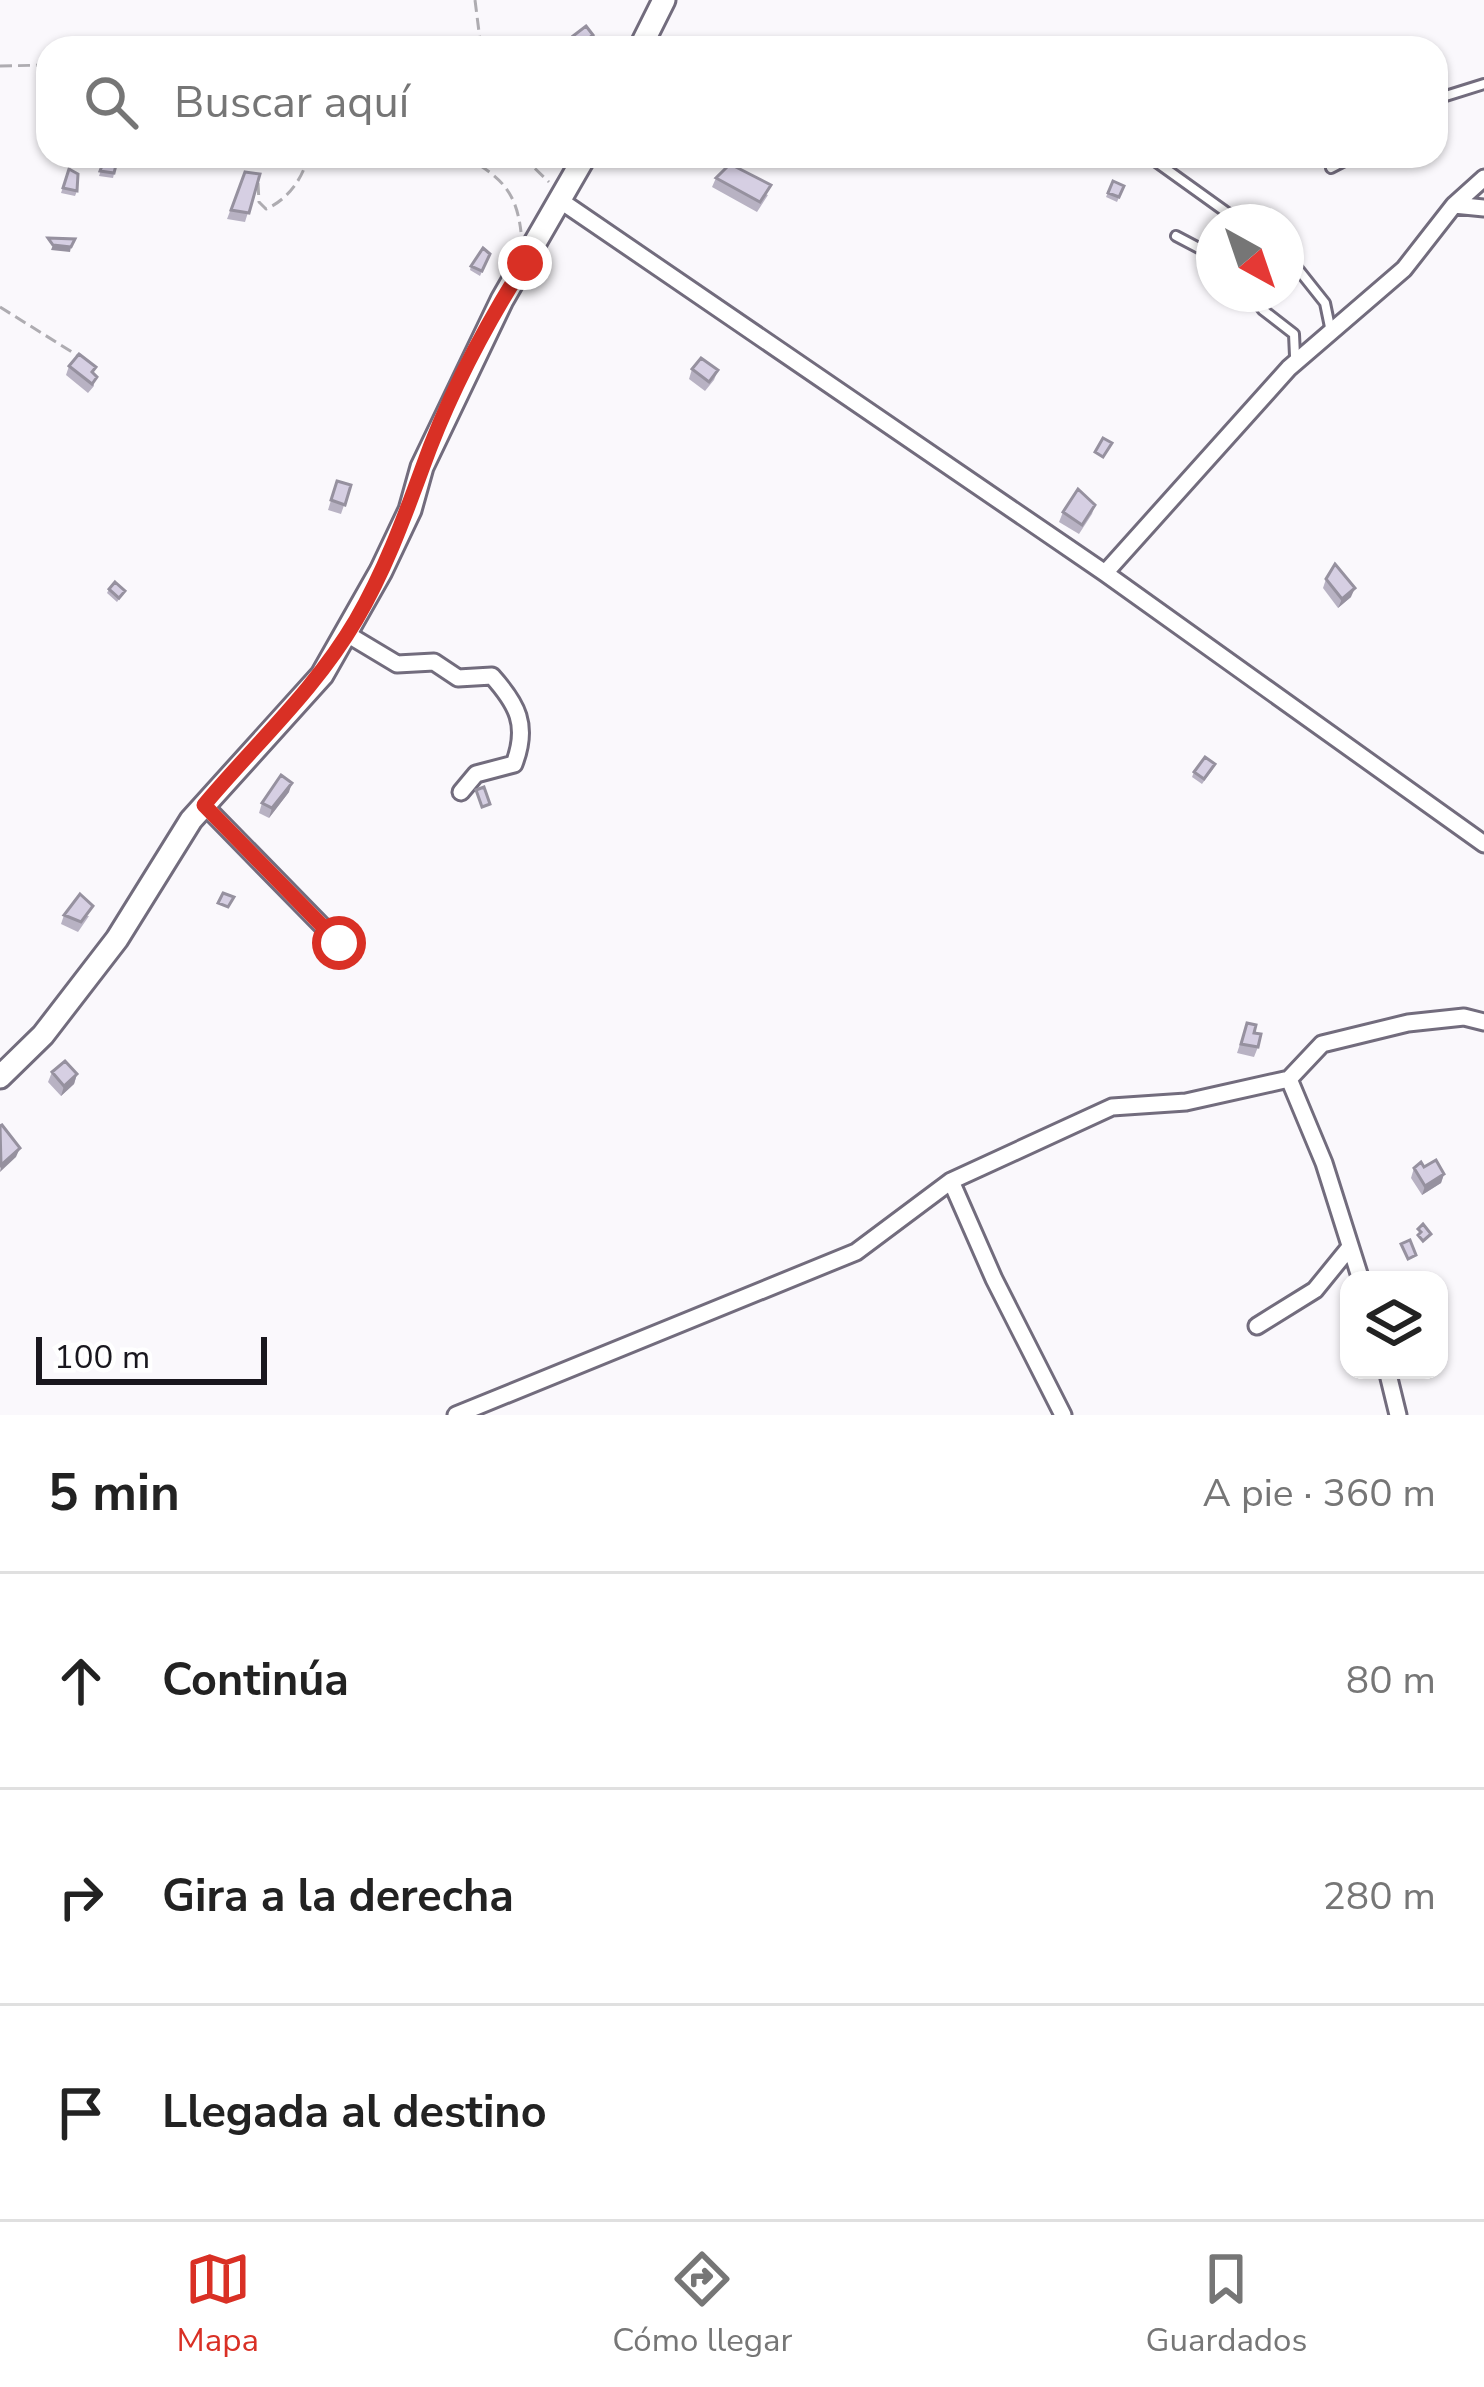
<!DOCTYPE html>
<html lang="es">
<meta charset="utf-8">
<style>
:root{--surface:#fff;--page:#f2f2f2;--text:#222;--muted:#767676;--line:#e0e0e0;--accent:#d93025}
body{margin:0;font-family:"Nunito Sans",sans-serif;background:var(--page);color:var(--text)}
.controls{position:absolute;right:36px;bottom:36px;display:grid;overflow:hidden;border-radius:24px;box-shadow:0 3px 9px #0004}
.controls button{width:108px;height:108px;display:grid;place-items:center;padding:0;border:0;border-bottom:3px solid var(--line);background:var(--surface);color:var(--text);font:60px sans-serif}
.compass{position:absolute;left:1196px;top:204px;width:108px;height:108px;border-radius:50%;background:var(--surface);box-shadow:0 3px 9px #0004;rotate:140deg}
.scale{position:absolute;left:36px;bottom:30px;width:231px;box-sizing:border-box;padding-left:12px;border:6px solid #19171e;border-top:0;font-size:33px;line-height:42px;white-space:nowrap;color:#19171e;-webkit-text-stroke:9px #fff;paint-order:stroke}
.stop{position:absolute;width:36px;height:36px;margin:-27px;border:9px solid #d93025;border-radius:50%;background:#fff}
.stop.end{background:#d93025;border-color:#fff;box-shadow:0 3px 12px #0008}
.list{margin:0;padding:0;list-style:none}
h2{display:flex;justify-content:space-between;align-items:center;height:156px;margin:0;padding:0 48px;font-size:51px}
h2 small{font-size:39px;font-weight:400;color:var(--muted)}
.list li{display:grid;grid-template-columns:78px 1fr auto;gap:36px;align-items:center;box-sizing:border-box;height:216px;padding:0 48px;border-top:3px solid var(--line)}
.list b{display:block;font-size:45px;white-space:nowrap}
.list em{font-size:39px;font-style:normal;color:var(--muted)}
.icon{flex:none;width:66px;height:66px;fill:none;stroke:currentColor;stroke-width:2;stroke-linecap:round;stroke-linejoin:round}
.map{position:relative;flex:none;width:1484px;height:1415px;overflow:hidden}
.search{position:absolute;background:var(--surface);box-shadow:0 3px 9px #0004;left:36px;right:36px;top:36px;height:132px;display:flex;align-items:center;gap:30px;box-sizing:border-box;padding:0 42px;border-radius:36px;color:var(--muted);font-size:45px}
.sheet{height:804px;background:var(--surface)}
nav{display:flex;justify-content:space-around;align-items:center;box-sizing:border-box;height:168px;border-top:3px solid var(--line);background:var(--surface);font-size:33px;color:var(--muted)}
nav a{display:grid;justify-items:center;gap:6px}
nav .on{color:var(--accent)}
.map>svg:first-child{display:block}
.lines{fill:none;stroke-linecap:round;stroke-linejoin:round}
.service-casing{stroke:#726c7d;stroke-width:14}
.minor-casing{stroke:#726c7d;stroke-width:21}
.tertiary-casing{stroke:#726c7d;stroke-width:27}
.path{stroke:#aeacb1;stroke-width:3;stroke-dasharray:12 6;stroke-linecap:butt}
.service{stroke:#fff;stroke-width:8}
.minor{stroke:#fff;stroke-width:15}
.tertiary{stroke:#fff;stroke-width:21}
.wall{fill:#b8b2c3}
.shaded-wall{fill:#96919f}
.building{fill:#d6cfe3;stroke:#96919f;stroke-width:3}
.route{stroke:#d93025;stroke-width:15}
</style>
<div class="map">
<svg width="1484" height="1415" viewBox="0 0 1484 1415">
<rect width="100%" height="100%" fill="#faf8fc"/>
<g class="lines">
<g class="service-casing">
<path id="service" d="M1436,99l48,-15
M1148,156l92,66
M1331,168l23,-12
M1176,236l38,20
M1286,254l39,49 6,29
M1251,294l12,16 31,24 1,22"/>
</g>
<g class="minor-casing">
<path id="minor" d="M561,201l544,372 379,271
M1454,205l30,3
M1105,573l184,-205 115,-99 50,-64 30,-27
M347,634l50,30 37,-2 24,16 34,-2c25,28 37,49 22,88l-38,10 -15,18
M204,805l135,138
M1289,1079l35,84 37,117
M951,1181l43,98 69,136
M1257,1326l58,-36 35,-43
M1387,1370l11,45
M456,1415l400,-163 95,-71 161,-74 74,-5 103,-23 33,-35 86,-21 56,-6 20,5"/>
</g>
<g class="tertiary-casing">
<path id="tertiary" d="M640,48l24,-48
M0,1077l43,-42 74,-96 74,-119 131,-145 59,-104 29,-61 12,-43 80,-167 83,-144"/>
</g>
<path class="path" d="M475,0l6,48
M0,66l48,-1
M250,156l5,18
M464,156c35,20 52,33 57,76
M522,156l27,26
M258,183l1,19 7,7c21,-9 37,-30 42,-53
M0,307l80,50"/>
<use href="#service" class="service"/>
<use href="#minor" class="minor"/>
<use href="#tertiary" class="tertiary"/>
</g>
<path class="wall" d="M105,158l12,3 -4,17 -14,-2z
M69,169l8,22 -2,5 -14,-3z
M245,172l15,2 -15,48 -18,-3z
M716,178l52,17 -11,17 -45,-25z
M1113,181l11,5 -7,16 -11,-5z
M490,254l-10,22 -10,-6 1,-4z
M69,366l24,8 1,12 -6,7 -22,-18z
M692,369l26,1 -4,10 -9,11 -16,-12z
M337,481l14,4 -10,29 -13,-4z
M1095,505l-3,9 -13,20 -20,-12 4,-10z
M1326,579l25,18 -13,11 -15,-20z
M109,589l16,2 -8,11 -10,-9z
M1213,769l-11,15 -10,-7 2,-5z
M289,792l-20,26 -10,-5 3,-10z
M64,915l25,1 -11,16 -17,-8z
M1247,1023l7,10 4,14 -4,10 -17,-4z
M52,1072l25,2 -3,10 -13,12 -13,-14z
M1424,1167l20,7 -3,9 -19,12 -11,-17 3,-10z"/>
<path class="shaded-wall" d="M53,245l18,2 -1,5 -19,-2z
M1355,588l-4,9 -13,11 4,-9z
M292,783l-3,9 -20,26 3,-10z
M77,1074l-3,10 -13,12 3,-10z
M20,1148l-4,9 -16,15 1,-7z
M1444,1174l-3,9 -19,12 3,-9z"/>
<path class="building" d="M586,26l7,9 -13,10 -7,-9z
M1122,41l6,7h-14z
M105,158l12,3 -3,12 -14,-2z
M730,164l41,21 -11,17 -44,-24z
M69,169l9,5 -1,17 -14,-3z
M245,172l15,2 -11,39 -18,-3z
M1113,181l11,5 -5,11 -11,-4z
M48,238l27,1 -4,8 -18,-2z
M483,248l7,6 -8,17 -11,-5z
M79,354l17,13 -4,5 5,5 -5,7 -23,-18z
M701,358l17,12 -9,12 -17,-13z
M1103,438l9,5 -9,14 -8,-5z
M337,481l14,4 -6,20 -14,-5z
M1078,489l17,16 -13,20 -19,-13z
M1335,564l20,24 -13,11 -16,-20z
M115,582l10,9 -6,7 -10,-9z
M1205,757l10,7 -11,15 -10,-7z
M281,775l11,8 -20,25 -10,-5z
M484,787l6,17 -8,3 -6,-17z
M223,893l11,4 -6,10 -10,-4z
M80,894l13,12 -12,16 -17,-7z
M1247,1023l9,2 -2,8 7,1 -3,13 -17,-3z
M65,1061l12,13 -13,12 -12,-14z
M2,1125l18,23 -19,17 -1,-39z
M1436,1160l8,14 -19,12 -11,-18 7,-6 3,5z
M1423,1224l8,10 -8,7 -5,-6 3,-3 -3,-3z
M1410,1240l6,15 -8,4 -7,-15z"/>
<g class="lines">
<path class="route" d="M339,943l-135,-138c52,-62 111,-115 152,-185 28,-48 47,-99 66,-151 25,-70 63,-143 103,-206"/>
</g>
</svg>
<div class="controls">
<button><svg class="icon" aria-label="layers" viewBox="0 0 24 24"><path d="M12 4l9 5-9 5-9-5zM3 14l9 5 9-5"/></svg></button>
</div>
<svg class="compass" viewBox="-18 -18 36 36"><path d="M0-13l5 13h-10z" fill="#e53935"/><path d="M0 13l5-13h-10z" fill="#767676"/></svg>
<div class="scale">100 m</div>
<div class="stop" style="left:339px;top:943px"></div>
<div class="stop end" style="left:525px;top:263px"></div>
<div class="search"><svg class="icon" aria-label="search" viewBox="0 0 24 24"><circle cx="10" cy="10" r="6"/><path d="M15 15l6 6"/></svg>Buscar aquí</div>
</div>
<section class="sheet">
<h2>5 min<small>A pie · 360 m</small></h2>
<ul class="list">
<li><svg class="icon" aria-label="ahead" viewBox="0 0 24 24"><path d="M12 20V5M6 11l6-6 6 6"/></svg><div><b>Continúa</b></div><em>80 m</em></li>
<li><svg class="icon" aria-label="right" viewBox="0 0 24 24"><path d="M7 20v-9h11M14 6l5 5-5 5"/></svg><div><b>Gira a la derecha</b></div><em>280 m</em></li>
<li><svg class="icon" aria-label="arrive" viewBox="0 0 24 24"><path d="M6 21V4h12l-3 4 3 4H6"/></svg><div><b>Llegada al destino</b></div></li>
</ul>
</section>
<nav>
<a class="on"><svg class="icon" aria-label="map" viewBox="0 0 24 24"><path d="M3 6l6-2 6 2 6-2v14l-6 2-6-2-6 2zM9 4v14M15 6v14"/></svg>Mapa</a>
<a><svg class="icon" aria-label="directions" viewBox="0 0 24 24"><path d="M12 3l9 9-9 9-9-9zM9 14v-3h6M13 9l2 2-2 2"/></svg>Cómo llegar</a>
<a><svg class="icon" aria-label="saved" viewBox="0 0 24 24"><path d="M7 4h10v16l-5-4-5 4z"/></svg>Guardados</a>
</nav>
